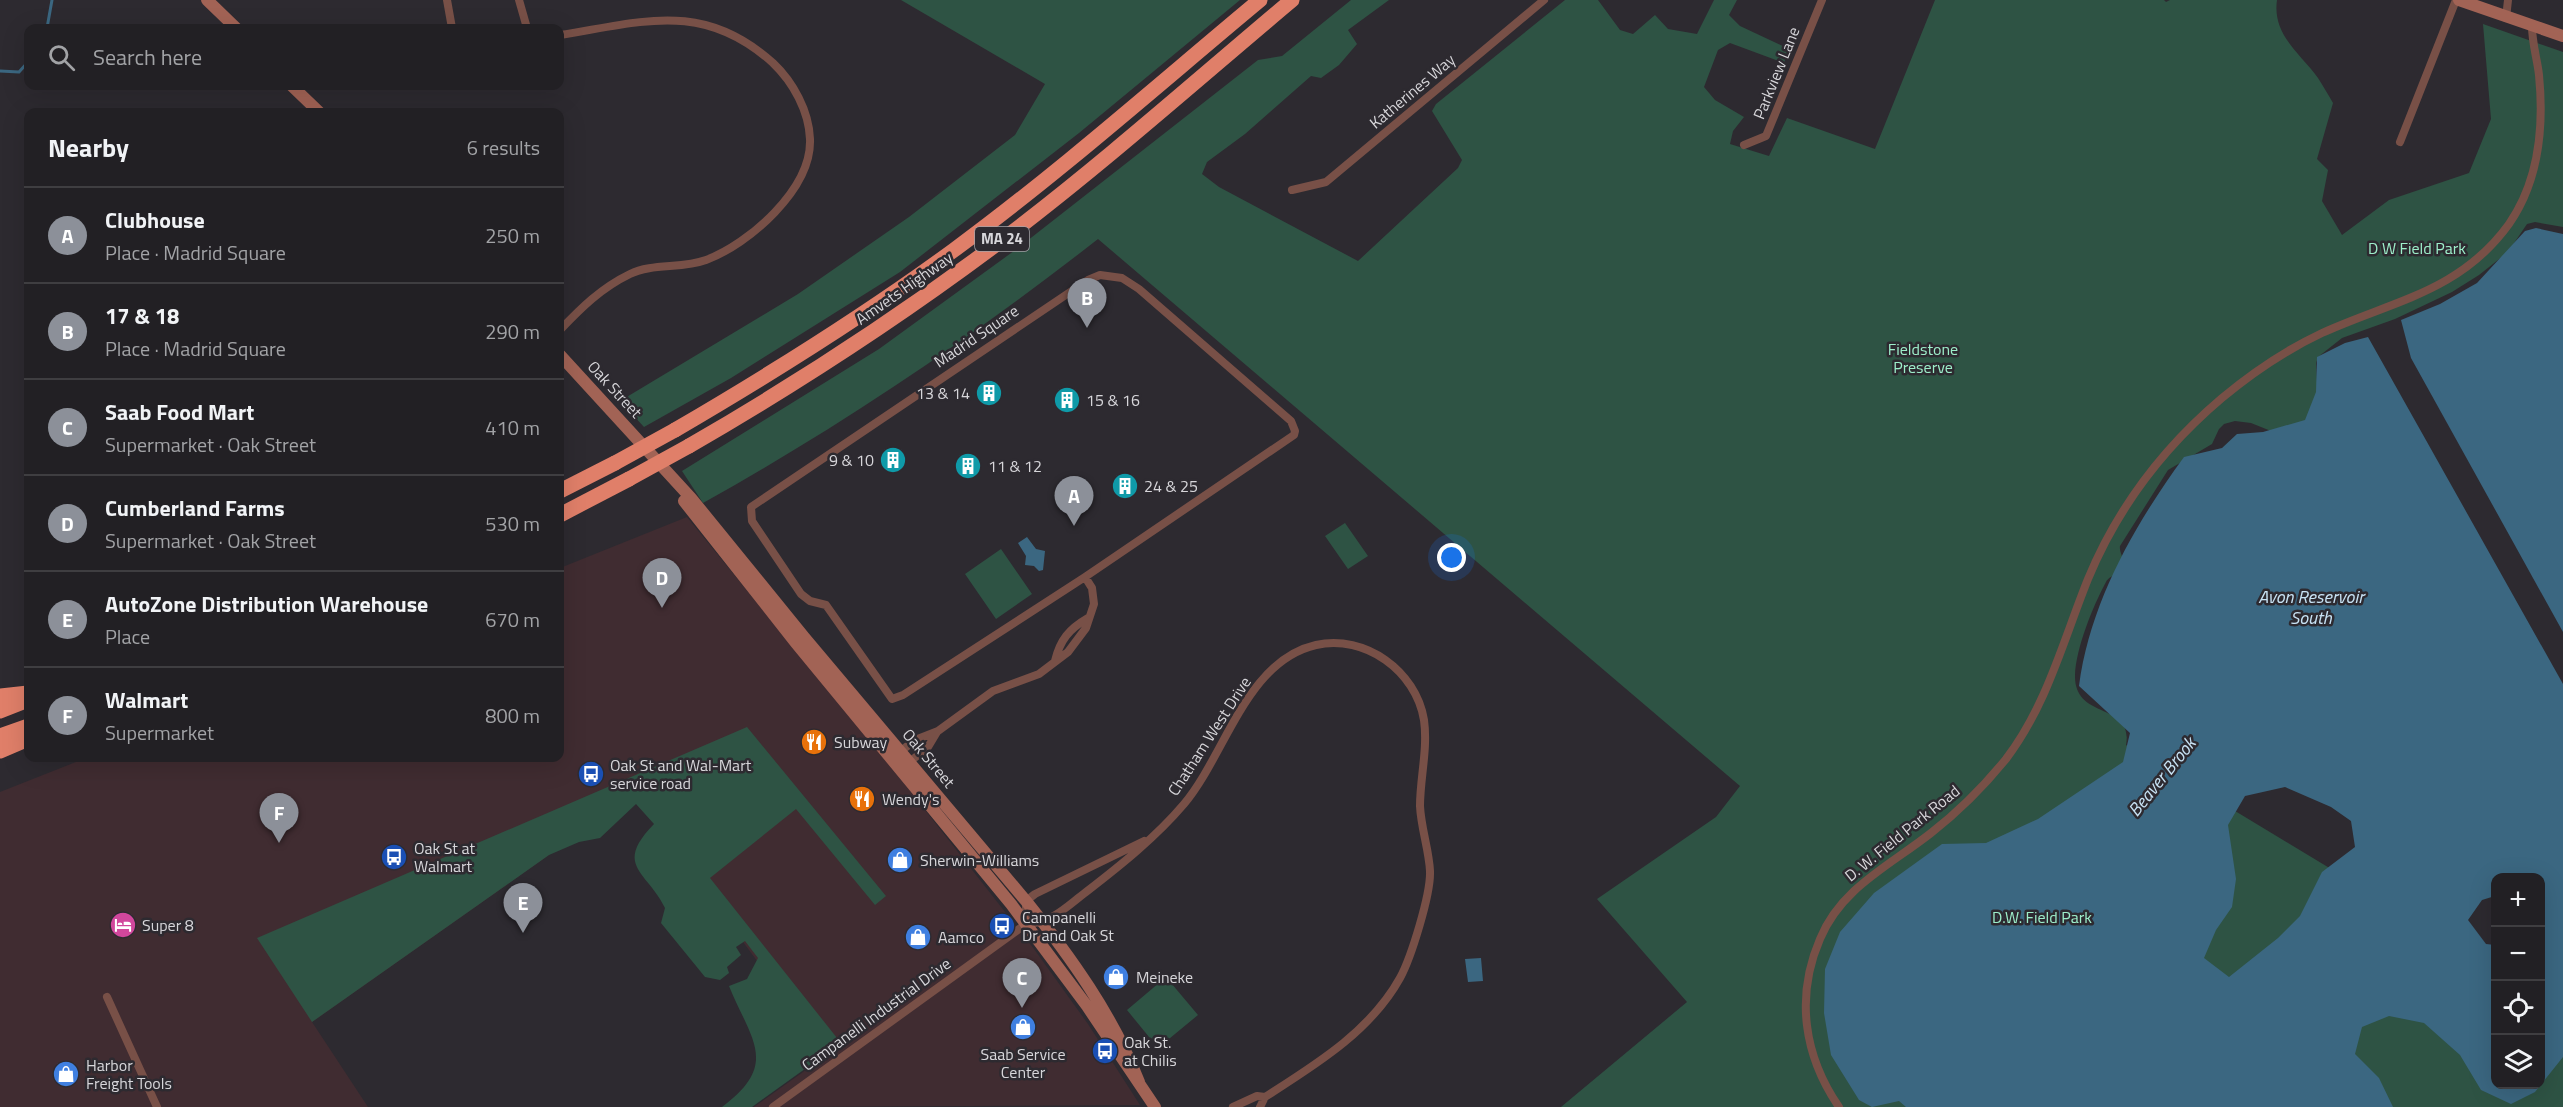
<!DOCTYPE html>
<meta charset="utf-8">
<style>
:root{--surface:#222024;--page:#2e2d31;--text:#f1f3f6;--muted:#a2a3a6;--line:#3f3e41;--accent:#8c9099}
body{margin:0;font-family:"Titillium Web",sans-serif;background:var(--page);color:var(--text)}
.controls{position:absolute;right:18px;bottom:18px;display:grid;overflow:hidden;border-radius:12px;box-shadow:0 6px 24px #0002}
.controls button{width:54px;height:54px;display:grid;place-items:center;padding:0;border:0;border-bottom:2px solid var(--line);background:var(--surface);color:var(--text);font:30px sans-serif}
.you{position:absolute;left:1452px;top:558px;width:21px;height:21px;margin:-15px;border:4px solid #fff;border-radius:50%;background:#1a73e8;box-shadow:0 0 0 9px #1a73e833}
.badge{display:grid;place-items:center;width:39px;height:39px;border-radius:50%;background:var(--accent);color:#fff;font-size:20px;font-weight:700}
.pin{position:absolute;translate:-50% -50px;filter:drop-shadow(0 2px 3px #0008)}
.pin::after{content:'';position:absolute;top:32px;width:21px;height:18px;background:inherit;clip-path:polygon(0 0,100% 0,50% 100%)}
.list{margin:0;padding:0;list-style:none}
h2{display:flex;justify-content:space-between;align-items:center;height:78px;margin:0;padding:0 24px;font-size:26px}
h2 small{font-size:20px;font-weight:400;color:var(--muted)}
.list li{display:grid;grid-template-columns:39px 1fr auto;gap:18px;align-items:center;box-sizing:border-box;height:96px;padding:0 24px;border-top:2px solid var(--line)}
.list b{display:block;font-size:22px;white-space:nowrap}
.list p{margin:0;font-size:20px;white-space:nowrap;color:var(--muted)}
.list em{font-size:20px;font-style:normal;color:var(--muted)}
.icon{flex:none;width:33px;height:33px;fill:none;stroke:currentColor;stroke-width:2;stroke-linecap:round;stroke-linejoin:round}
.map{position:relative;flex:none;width:2563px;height:1107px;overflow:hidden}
.search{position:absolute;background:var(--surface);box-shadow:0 6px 24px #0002;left:24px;top:24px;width:540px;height:66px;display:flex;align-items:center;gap:15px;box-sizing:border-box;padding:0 21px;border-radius:12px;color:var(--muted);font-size:22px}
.panel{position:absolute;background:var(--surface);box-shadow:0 6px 24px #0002;left:24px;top:108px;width:540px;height:654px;border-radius:12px}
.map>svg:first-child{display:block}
.commercial{fill:#402c31}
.green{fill:#2e5344}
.water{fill:#3b6781;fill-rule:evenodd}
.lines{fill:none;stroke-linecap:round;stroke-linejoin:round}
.stream{stroke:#3b6781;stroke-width:3}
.street{stroke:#785047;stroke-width:8}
.secondary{stroke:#a26355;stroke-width:12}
.highway{stroke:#e07f69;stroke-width:15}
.highway-bridge{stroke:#e07f69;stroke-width:15}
.labels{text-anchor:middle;stroke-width:5;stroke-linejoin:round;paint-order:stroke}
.shield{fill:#2d2a30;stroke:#a4a2a7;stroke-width:1.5}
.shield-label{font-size:15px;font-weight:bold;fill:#d7d6da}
.street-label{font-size:16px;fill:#d7d6da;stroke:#2d2a30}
.park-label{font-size:16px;fill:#9deeca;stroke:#2d2a30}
.poi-label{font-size:16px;fill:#d7d6da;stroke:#2d2a30;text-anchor:start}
.water-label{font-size:18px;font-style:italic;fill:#c8e3f5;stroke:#2d2a30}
</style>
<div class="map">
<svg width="2563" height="1107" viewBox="0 0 2563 1107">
<rect width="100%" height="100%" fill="#2d2a30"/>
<path class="commercial" d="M687,517l213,261 134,171 54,75 52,81 -386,2 73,-52 -193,-260 -322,227 56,85h-368v-315l86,-34h474v-190z"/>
<path class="green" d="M901,0h339l-161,133 -179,139 -169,106 -87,49 -24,-26 178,-107 111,-77 106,-82 30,-51z
M1351,0h38l-41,30 9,14 -18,21 -18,13 -10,-2 -66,58 -38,28 -5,12 17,13 139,74 100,-93 4,-8 -30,-49 4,-7 129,-104h33l22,30 13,4 22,-19 13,14 29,5 17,-34h23l-8,15 11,11 49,23 -5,14 -54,-20 -12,7 -14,37 11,13 29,17 -11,14 -3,13 39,12 18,-38 88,31 60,-149h229l2,2 4,-2h107c-5,35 23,53 41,78 5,8 10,16 15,25l-16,56 11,11 -6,31 20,34 47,-35 80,-27 22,-54 -8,-95 80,28v175l-28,-5 -8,2 -19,28 -29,23 -27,17 -57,27 -53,19 -24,19 -2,6 3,56 -38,16 -30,-12 -16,-2 -11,3 -5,5 -7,15 -44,26 -48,76c-1,6 4,12 4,18 -1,11 -14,10 -18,18 -13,24 -30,66 -31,93 -1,46 59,26 51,70l369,223 1,116h44l23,-75v98h-1002l126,-105 -90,-103 119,-82 24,-31 -642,-547c-125,98 -255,186 -395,264l-21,-32 197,-122 139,-101 240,-188 24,-4z
M1345,523l23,33 -20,13 -23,-33z
M1001,549l31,45 -36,25 -31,-45z
M747,727l139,169 -11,9 -79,-96 -86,69 131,165 -89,64h-30c58,-43 29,-67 7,-121l18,-7 11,-21 -13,-17 -9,6 5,8 -14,12 2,6 -9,7 -15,-3 -44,-54 4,-15c-18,-37 -52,-42 -11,-84l-18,-20 -36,34 -21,4 -30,13 -237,167 -55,-84z
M1166,977l32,38 -40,33 -31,-38z"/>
<path class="water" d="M2536,228l27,6v398l-152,-274 -10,-38 39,-16 37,-21 48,-52z
M2368,337l195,347v373l-28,35 -24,12 -30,-14 -21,-35 -36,-32 -35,-7 -27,11 -7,27 24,24 14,29h-487l-7,-6 -27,6 -13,-7 -28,-45 -7,-42 1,-44 15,-37 34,-39 68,-49 44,-1 52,-24 85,-57 7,-29 -51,-47c11,-84 56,-162 105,-229l38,-9 15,-14 26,-2 42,-12 11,-28 1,-35 28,-14zM2285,787l46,20 20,14 4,26 -33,25 -22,44 -22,22 -49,39 -25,-19 12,-28 16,-23 4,-28 -8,-54 17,-29zM2496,878h44v206h-44l-1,-139 -9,-1 -18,-24 14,-20 13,-4z
M1027,537l9,12 9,2 -2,19 -4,1 -5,-5 -9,-1 1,-9 -8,-13z
M1481,958l2,23 -15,1 -3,-23z"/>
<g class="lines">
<path class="stream" d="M47,28l5,-28
M0,71l19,1 9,-10"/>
<path class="street" d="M447,0l5,28
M519,0l8,28
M2506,18l2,-18
M560,35c83,-13 143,-35 213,28 20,19 36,48 37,76 2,50 -61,105 -104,121 -24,9 -54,3 -76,14 -29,14 -49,34 -70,56
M2400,142l56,-142
M1744,145l22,-9 56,-136
M1292,190l34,-8 218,-182
M1100,275l22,3 17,11 152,132 4,10 -1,4 -209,142 -182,118 -11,4 -66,-94 -16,-4 -9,-7 -49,-73 -1,-14 337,-227z
M1055,661c5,-21 14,-32 33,-43
M896,755l19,-15 23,-9 55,-40 46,-17 29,-22 18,-24 8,-24 -2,-16 -7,-11
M907,764l21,-17 9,-15
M1026,924c26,-1 40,-17 60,-32 35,-27 70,-55 98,-88 42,-50 62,-143 132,-159 49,-11 100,26 108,75 4,29 -4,58 -4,86 1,22 9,44 10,65 1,23 -19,87 -30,107 -30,54 -85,87 -135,119l-5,10
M1026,924v-23l9,-7 109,-53
M107,997l50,110
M773,1107l253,-183
M1233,1107l24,-11 8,1
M1839,1107c-35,-51 -44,-110 -19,-168 21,-51 69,-73 111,-106 27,-21 53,-47 75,-74 41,-54 57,-118 82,-180 29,-70 76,-132 134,-181 30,-25 64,-48 100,-65 70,-32 138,-41 187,-109 30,-43 35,-98 30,-149 -2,-17 -7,-32 -7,-49"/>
<path class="secondary" d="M207,0l29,28
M2459,0l104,36
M292,86l27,26
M560,355l131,143 113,139 222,264c44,55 87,115 113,181
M684,501l112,142 215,261 76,102 68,101"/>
<path class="highway" d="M675,430c96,-56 189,-114 279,-180 106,-78 205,-166 306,-250
M689,446c111,-64 218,-134 321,-212 97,-74 189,-156 282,-234
M560,491l55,-28
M560,515l69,-36
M0,696l28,-3
M0,711l28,-11
M0,736l28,-10
M0,751l28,-12"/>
<path class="highway-bridge" d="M615,463l60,-33
M629,479l60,-33"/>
</g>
<defs>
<g id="building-disc" transform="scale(1.35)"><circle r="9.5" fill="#0f9aa8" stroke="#2d2a30"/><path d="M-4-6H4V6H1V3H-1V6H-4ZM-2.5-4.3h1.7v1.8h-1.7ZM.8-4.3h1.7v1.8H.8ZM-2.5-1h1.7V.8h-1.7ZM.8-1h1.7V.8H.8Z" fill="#fff"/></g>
<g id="restaurant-disc" transform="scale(1.35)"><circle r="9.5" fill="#e8710a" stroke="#2d2a30"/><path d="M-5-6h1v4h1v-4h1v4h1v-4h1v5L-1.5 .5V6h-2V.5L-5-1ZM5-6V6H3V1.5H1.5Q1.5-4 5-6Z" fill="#fff"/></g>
<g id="bus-disc" transform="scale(1.35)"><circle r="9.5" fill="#1a4fb4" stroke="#2d2a30"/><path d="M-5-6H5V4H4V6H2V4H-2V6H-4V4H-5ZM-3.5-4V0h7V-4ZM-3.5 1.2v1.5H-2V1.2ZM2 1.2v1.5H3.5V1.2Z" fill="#fff"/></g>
<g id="shop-disc" transform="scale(1.35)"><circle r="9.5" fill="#3f7fe0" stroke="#2d2a30"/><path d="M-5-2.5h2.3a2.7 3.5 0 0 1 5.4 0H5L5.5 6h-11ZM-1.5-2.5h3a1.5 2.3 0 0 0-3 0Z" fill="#fff"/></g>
<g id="hotel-disc" transform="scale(1.35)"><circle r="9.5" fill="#d1479c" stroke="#2d2a30"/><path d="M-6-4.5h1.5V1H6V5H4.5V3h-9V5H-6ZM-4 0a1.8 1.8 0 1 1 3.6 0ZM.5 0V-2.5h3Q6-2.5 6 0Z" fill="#fff"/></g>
</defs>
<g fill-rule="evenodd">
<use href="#building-disc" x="989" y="393"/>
<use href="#building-disc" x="1067" y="400"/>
<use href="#building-disc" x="893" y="460"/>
<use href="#building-disc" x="968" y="466"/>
<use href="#building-disc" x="1125" y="486"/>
<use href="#restaurant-disc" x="814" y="742"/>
<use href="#bus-disc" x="591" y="774"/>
<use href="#restaurant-disc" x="862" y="799"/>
<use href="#bus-disc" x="394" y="857"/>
<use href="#shop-disc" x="900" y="860"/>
<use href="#hotel-disc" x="123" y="925"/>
<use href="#bus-disc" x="1002" y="926"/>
<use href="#shop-disc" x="918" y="937"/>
<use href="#shop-disc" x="1116" y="977"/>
<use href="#shop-disc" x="1023" y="1027"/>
<use href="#bus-disc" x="1105" y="1051"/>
<use href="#shop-disc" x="66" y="1074"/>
</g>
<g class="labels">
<rect class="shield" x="975" y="227" width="54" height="24" rx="4.5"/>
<g class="shield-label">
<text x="1002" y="244">MA 24</text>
</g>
<g class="street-label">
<text transform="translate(1776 73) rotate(-68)" y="6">Parkview Lane</text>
<text transform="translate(1412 91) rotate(-40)" y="6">Katherines Way</text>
<text transform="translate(904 288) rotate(-35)" y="6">Amvets Highway</text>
<text transform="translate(976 336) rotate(-34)" y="6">Madrid Square</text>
<text transform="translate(615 389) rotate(47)" y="6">Oak Street</text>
<text transform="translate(1209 736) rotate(-57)" y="6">Chatham West Drive</text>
<text transform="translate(929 758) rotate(50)" y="6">Oak Street</text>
<text transform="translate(1902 833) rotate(-39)" y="6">D. W. Field Park Road</text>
<text transform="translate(876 1014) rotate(-36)" y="6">Campanelli Industrial Drive</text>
</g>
<g class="park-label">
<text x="2417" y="254">D W Field Park</text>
<text x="1923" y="355">Fieldstone<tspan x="1923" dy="18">Preserve</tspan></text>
<text x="2042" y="923">D.W. Field Park</text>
</g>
<g class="poi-label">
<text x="970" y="399" text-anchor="end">13 &amp; 14</text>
<text x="1086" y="406">15 &amp; 16</text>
<text x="874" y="466" text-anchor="end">9 &amp; 10</text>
<text x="988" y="472">11 &amp; 12</text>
<text x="1144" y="492">24 &amp; 25</text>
<text x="834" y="748">Subway</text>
<text x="610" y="771">Oak St and Wal-Mart<tspan x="610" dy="18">service road</tspan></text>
<text x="882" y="805">Wendy's</text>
<text x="414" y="854">Oak St at<tspan x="414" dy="18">Walmart</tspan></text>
<text x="920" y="866">Sherwin-Williams</text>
<text x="1022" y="923">Campanelli<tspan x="1022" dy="18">Dr and Oak St</tspan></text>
<text x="142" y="931">Super 8</text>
<text x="938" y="943">Aamco</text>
<text x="1136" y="983">Meineke</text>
<text x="1124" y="1048">Oak St.<tspan x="1124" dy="18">at Chilis</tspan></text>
<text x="1023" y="1060" text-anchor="middle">Saab Service<tspan x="1023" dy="18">Center</tspan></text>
<text x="86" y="1071">Harbor<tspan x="86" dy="18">Freight Tools</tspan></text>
</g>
<g class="water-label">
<text x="2311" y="603">Avon Reservoir<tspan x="2311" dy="21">South</tspan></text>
<text transform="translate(2162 777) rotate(-51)" y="6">Beaver Brook</text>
</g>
</g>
</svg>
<div class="controls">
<button>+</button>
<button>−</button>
<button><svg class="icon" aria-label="locate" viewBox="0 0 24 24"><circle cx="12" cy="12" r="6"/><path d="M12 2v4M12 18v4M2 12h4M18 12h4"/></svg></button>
<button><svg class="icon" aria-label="layers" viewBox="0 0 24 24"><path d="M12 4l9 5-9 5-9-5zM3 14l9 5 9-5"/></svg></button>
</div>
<div class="you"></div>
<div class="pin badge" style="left:1074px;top:526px">A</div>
<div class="pin badge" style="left:1087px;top:328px">B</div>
<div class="pin badge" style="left:1022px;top:1008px">C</div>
<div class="pin badge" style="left:662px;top:608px">D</div>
<div class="pin badge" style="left:523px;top:933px">E</div>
<div class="pin badge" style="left:279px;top:843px">F</div>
<div class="search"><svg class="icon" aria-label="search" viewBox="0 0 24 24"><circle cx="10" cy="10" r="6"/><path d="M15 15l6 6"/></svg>Search here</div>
<section class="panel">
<h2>Nearby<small>6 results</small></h2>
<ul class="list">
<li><span class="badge">A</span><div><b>Clubhouse</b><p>Place · Madrid Square</p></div><em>250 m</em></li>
<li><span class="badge">B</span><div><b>17 &amp; 18</b><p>Place · Madrid Square</p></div><em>290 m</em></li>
<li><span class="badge">C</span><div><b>Saab Food Mart</b><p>Supermarket · Oak Street</p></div><em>410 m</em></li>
<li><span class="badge">D</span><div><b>Cumberland Farms</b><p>Supermarket · Oak Street</p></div><em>530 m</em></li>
<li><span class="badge">E</span><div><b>AutoZone Distribution Warehouse</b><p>Place</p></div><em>670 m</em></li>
<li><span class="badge">F</span><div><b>Walmart</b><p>Supermarket</p></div><em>800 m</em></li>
</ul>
</section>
</div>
